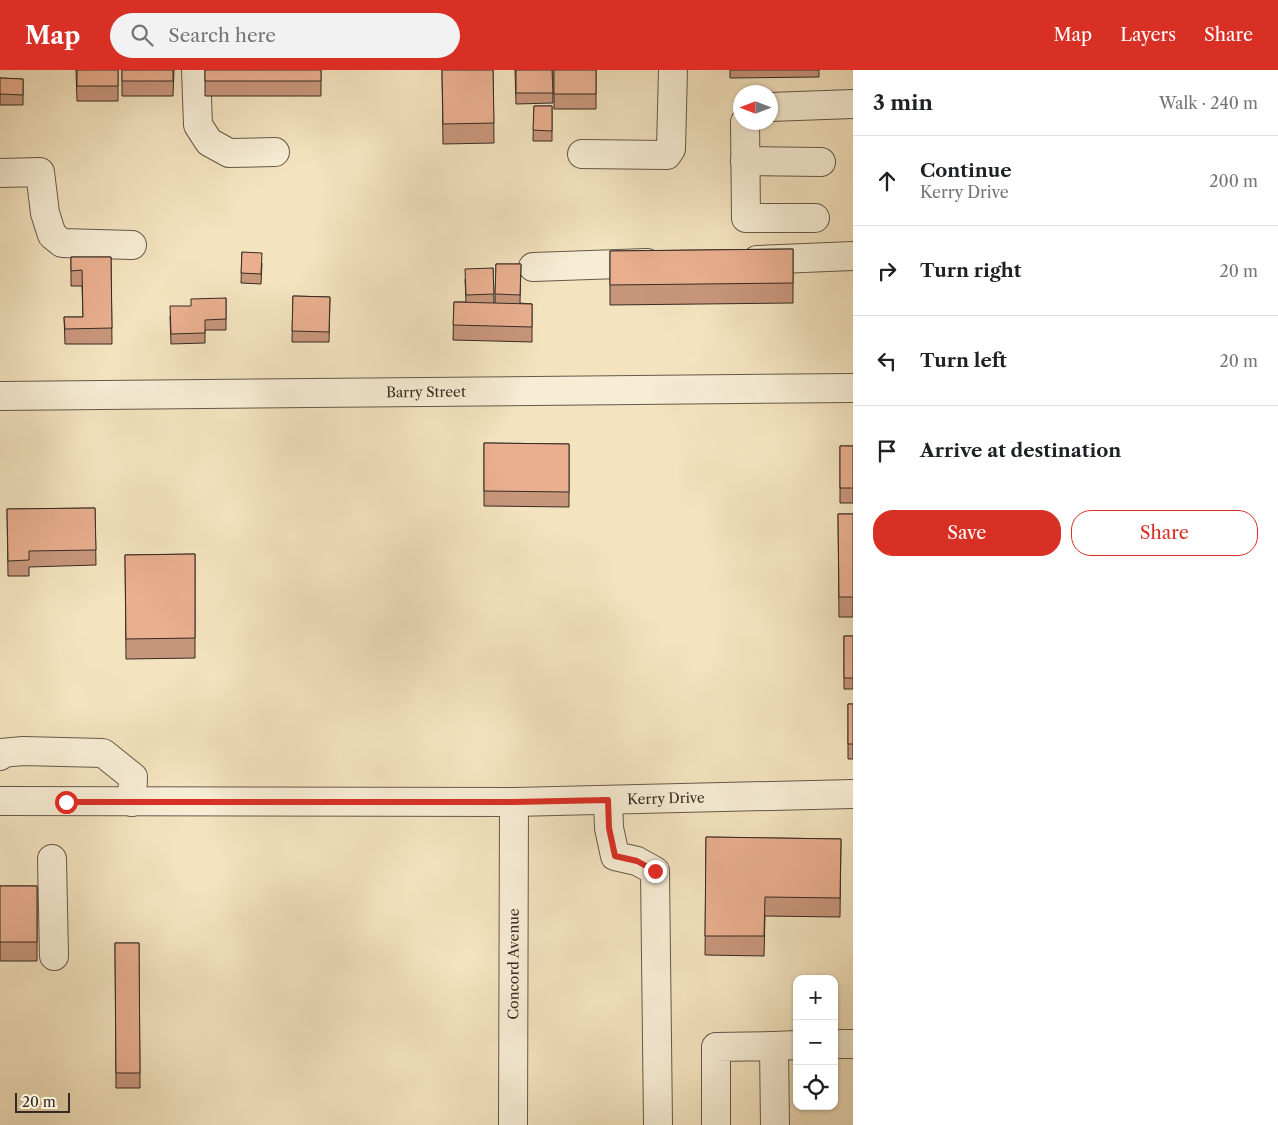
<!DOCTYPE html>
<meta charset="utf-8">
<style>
:root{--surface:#fff;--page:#f2f2f2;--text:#202124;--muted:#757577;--line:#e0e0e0;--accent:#d93025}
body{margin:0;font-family:"Libre Caslon Text",serif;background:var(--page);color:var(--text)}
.controls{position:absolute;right:15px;bottom:15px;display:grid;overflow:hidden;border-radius:10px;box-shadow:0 1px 4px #0004}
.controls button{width:45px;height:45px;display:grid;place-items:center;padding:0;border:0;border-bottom:1px solid var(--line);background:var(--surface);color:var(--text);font:25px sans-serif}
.compass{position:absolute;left:733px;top:15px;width:45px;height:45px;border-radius:50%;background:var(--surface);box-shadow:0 1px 4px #0004;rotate:270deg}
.scale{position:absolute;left:15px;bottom:12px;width:55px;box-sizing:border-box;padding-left:5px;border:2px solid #362b24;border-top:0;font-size:14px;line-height:18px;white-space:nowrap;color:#362b24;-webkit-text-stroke:4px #f7edd5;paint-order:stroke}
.stop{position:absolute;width:15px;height:15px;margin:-11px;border:4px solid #d93025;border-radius:50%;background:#fff}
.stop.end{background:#d93025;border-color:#fff;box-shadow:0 1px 5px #0008}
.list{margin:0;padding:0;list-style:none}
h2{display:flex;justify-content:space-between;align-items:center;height:65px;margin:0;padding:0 20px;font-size:21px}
h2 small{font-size:16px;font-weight:400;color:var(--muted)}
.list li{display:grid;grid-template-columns:32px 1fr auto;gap:15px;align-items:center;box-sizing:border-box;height:90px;padding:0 20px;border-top:1px solid var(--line)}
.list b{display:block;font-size:19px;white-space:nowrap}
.list p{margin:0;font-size:16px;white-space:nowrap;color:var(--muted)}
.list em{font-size:16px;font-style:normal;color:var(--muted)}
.actions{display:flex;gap:10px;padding:15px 20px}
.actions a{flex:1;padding:11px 0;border:1px solid var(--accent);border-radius:20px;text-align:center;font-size:18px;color:var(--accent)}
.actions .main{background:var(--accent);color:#fff}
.icon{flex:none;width:28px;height:28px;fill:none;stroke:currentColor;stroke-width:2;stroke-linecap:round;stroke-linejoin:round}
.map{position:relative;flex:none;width:853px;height:1055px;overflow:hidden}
header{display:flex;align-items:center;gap:30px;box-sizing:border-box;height:70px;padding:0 25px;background:var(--accent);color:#fff}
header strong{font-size:24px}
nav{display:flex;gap:28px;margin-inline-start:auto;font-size:18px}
.search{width:350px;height:45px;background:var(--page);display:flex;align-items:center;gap:12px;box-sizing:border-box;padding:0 18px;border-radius:28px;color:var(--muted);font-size:19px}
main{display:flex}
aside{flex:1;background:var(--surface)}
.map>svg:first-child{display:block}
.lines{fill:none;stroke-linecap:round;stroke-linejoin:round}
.minor-casing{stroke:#65594a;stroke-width:30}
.minor{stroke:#f7edd5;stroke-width:28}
.wall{fill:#c8967b;stroke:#362b24}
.building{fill:#e9af8f;stroke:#362b24}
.route{stroke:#d93025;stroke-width:6}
.labels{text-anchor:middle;stroke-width:5;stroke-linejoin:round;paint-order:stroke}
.street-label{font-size:14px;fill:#362b24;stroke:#f7edd5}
</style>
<header>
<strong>Map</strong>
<div class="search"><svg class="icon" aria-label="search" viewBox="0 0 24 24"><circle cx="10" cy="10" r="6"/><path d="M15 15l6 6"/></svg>Search here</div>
<nav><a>Map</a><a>Layers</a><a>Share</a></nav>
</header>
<main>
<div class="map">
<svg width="853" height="1055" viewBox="0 0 853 1055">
<rect width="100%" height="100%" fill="#f3e3be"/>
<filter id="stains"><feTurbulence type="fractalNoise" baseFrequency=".004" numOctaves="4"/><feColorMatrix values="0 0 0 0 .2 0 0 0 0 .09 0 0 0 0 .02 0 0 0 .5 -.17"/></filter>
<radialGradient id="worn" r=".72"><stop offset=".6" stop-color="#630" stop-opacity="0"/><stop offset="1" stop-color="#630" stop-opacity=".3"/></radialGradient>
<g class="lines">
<g class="minor-casing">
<g id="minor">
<path d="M196,0l2,55 11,17 20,11 46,-1"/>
<path d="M770,37l83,-3"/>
<path d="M745,52l1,96h69"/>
<path d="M582,84l85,1 4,-6 2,-79"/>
<path d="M745,91l76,1"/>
<path d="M0,103l40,-1 5,41 7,22 10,8 70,2"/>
<path d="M757,190l96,-4"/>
<path d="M533,197l114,-4"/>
<path id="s1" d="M0,326l853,-8"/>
<path d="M0,686l1,-3 22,-2 80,2 30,24 -1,25"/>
<path d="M608,730l1,28 6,28 22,5 18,10 3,254"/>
<path id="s2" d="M0,731l514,1 339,-8"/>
<path d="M52,789l2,97"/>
<path d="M834,974h19"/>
<path d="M774,976l23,-1"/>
<path id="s3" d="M513,1055l1,-323"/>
<path d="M716,1055v-78l58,-1 1,79"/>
</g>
</g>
<use href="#minor" class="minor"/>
</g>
<path class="wall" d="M76,0h42v31h-41z
M122,0h52l-1,26h-51z
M205,0h116v26h-116z
M442,0h51l1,73 -51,1z
M515,0h37l1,33 -37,1z
M554,0h42v39h-42z
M730,0h89v7l-89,1z
M0,8l23,1v26h-23z
M534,36h18v35h-19z
M793,179v54l-183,2v-54z
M242,182l20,11 -1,21 -20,-1z
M71,187h40l1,87h-47l-1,-27h19l-1,-31h-11z
M496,194h25l-1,39 12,1v38l-79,-2 1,-38h12l-1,-23 28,-11 1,35h1z
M293,226l37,1 -1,45h-37z
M226,228v32h-21v13l-34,1 -1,-28 21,-10z
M484,373l85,1v63l-85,-1z
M840,376h13v57h-13z
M95,438l1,57 -67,2v9h-21l-1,-67z
M838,444h15v103h-14z
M195,484v104l-69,1 -1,-104z
M844,566h9v53h-9z
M848,634h5v55h-5z
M706,767l135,2 -1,78 -75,-1 -1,40 -59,-1z
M0,816h37v75h-37z
M115,873h24l1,145h-24z"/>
<path class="building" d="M77,0h41v16h-41z
M122,0h51v11h-51z
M205,0h116v11h-116z
M442,0h51l1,53 -51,1z
M516,0h36l1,23h-37z
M554,0h42v24h-42z
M0,8l23,1v16l-23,-1z
M534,36h18v25l-19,-1z
M793,179v34l-183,2v-34z
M242,182l20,1 -1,21 -20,-1z
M71,187h40l1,71 -47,1 -1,-12h19l-1,-47 -11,1z
M496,194h25l-1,31 -25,-1z
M493,198l1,26 -28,1 -1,-26z
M293,226l37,1 -1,35 -37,-1z
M226,228v21l-21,1v13l-34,1 -1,-28h21v-7z
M454,232l78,2v23l-79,-2z
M484,373l85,1v48l-85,-1z
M840,376h13v42h-13z
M95,438l1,42 -67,1v9l-21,1 -1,-52z
M838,444h15v83h-14z
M195,484v84l-69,1 -1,-84z
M844,566h9v42h-9z
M848,634h5v40h-5z
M706,767l135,2 -1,59 -75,-1 -1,39h-59z
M0,816h37v56h-37z
M115,873h24l1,130h-24z"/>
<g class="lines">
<path class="route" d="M66,732h448l94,-2 1,28 6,28 22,5 18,10"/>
</g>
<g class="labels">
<g class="street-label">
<text dy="5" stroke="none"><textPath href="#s1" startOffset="426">Barry Street</textPath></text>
<text dy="5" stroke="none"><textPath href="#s2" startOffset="666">Kerry Drive</textPath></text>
<text dy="5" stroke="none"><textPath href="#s3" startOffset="161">Concord Avenue</textPath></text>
</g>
</g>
<rect width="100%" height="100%" filter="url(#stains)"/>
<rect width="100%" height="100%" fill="url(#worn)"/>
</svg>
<div class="controls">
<button>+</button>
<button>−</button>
<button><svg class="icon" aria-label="locate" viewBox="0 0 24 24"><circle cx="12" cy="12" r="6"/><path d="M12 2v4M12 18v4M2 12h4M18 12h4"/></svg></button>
</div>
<svg class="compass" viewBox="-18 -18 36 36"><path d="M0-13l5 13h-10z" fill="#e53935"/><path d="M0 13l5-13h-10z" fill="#757577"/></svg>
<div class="scale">20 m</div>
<div class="stop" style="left:66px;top:732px"></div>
<div class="stop end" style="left:655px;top:801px"></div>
</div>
<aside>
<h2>3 min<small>Walk · 240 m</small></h2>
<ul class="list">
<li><svg class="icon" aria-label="ahead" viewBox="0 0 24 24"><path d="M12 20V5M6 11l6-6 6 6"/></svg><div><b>Continue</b><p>Kerry Drive</p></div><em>200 m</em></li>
<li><svg class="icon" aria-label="right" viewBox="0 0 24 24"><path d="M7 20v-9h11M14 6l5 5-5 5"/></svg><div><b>Turn right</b></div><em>20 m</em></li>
<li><svg class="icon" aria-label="left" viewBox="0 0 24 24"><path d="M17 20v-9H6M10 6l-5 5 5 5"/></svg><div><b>Turn left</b></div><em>20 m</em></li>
<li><svg class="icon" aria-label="arrive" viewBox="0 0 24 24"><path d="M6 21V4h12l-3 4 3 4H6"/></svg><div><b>Arrive at destination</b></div></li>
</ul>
<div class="actions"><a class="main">Save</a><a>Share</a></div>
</aside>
</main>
